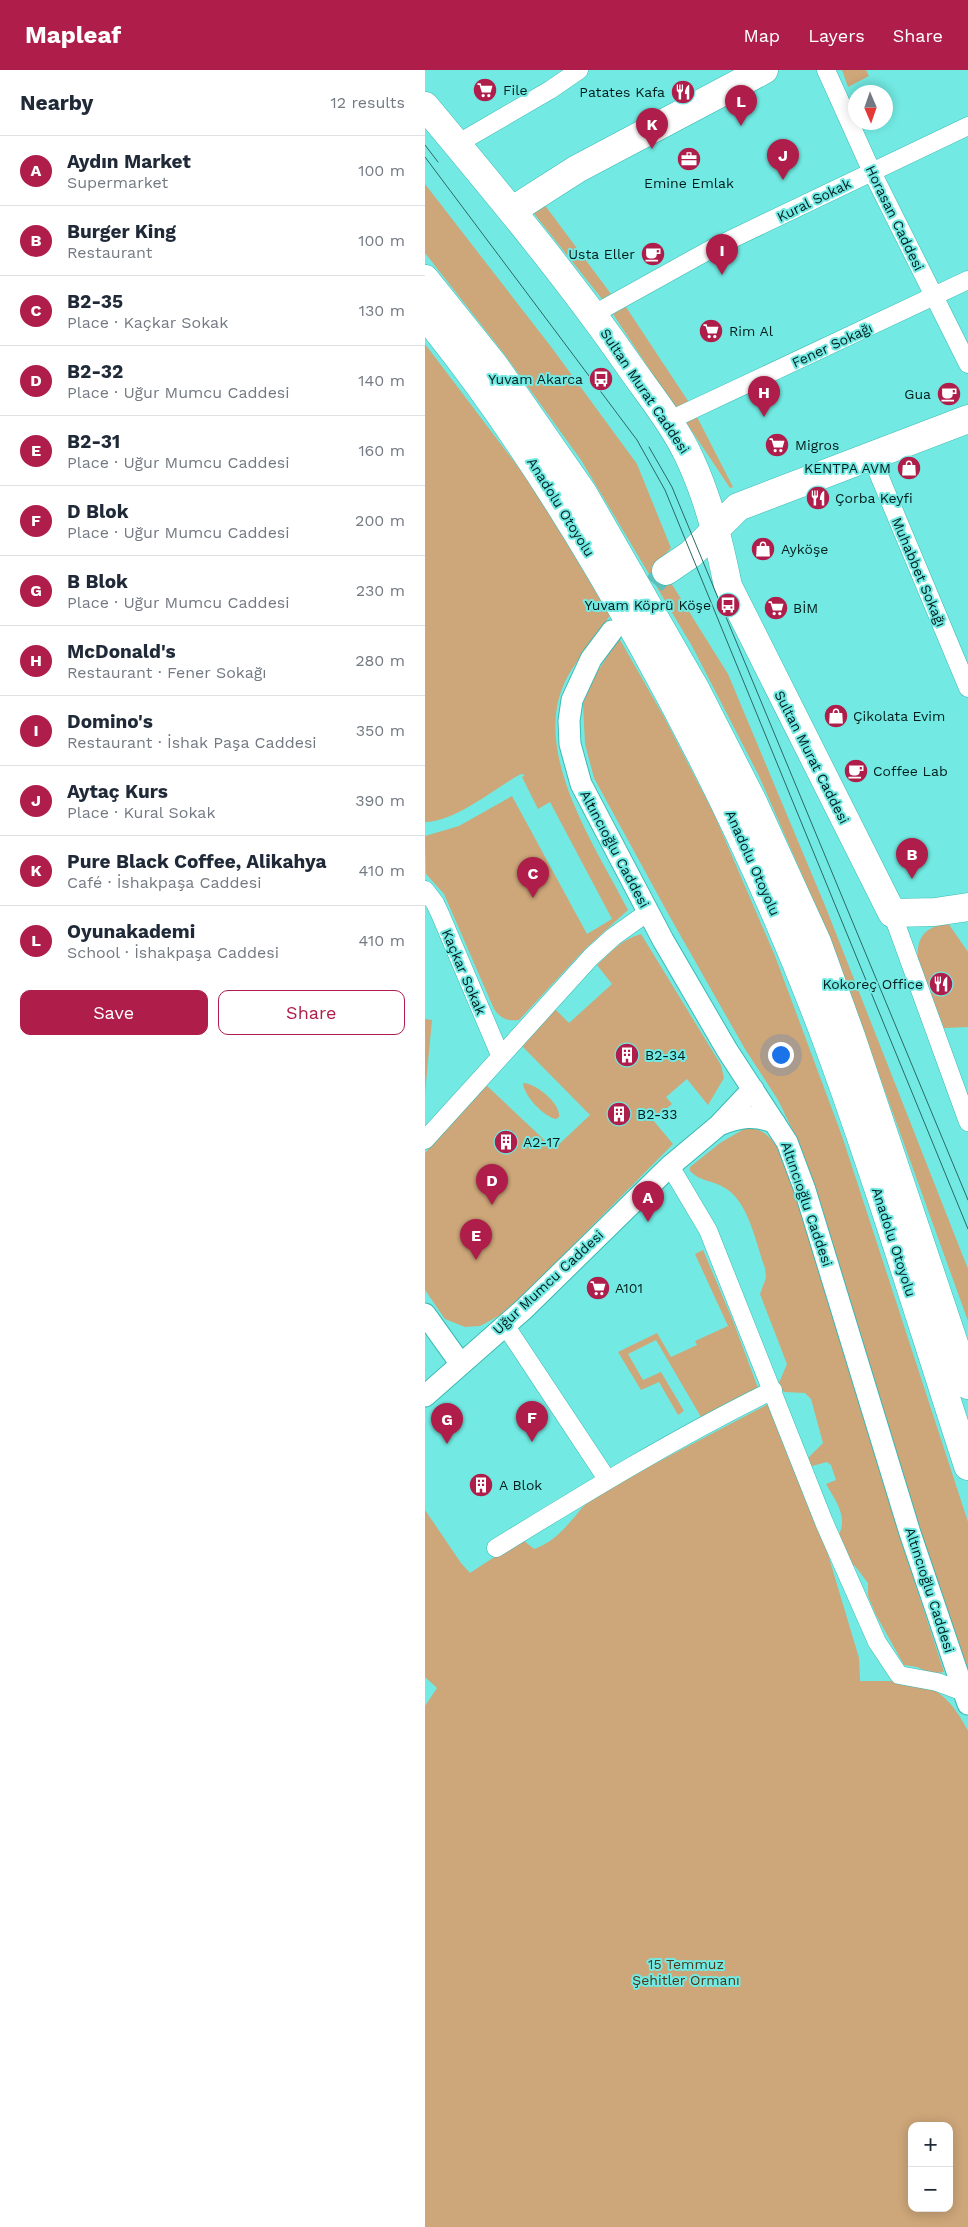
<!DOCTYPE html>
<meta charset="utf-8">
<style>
:root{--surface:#fff;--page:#f2f2f3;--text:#1f2937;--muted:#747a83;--line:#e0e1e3;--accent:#af1d4a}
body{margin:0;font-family:"Work Sans",sans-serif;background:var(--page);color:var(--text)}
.controls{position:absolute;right:15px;bottom:15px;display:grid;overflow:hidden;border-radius:10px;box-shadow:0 2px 12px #0003}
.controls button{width:45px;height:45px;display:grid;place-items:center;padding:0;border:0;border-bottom:1px solid var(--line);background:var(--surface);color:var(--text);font:25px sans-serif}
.compass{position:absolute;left:423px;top:15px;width:45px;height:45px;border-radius:50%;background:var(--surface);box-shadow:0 2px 12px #0003;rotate:178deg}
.you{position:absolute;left:355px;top:984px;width:18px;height:18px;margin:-12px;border:4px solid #fff;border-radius:50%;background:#1a73e8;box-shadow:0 0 0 8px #1a73e833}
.badge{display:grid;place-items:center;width:32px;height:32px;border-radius:50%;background:var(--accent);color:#fff;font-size:16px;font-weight:700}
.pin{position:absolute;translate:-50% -41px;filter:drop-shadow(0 1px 2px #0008)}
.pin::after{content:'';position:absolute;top:26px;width:18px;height:15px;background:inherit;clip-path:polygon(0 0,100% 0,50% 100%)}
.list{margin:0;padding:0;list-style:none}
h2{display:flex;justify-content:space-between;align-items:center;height:65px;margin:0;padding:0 20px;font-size:21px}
h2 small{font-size:16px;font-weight:400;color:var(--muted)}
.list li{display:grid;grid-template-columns:32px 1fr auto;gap:15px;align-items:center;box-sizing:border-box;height:70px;padding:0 20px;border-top:1px solid var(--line)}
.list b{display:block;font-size:19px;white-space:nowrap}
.list p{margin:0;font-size:16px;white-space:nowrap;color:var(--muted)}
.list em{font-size:16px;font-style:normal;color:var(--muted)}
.actions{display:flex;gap:10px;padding:15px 20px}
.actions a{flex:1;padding:11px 0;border:1px solid var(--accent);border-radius:10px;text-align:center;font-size:18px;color:var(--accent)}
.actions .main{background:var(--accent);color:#fff}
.map{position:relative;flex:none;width:543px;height:2157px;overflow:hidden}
header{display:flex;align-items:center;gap:30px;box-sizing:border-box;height:70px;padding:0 25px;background:var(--accent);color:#fff}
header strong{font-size:24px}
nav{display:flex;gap:28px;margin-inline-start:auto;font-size:18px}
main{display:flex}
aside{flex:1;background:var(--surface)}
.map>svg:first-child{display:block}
.green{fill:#cda679;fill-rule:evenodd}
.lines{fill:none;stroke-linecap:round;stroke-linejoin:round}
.tertiary-tunnel{stroke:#5cc1bb;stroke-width:21;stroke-dasharray:21 11;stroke-linecap:butt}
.minor-casing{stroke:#38b9b2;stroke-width:19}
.tertiary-casing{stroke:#38b9b2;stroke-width:23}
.primary-casing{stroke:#38b9b2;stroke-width:29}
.motorway-casing{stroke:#38b9b2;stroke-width:29}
.minor{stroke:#fff;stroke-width:18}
.tertiary{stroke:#fff;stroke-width:21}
.primary{stroke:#fff;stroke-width:28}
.motorway{stroke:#fff;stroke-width:28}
.tram{stroke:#2c6865;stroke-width:1}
.labels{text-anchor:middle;stroke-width:4;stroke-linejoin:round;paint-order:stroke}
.poi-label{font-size:14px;fill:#031d1c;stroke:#72eae3;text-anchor:start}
.street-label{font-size:14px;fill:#031d1c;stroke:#72eae3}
.park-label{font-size:14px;fill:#4f3617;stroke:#72eae3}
</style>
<header>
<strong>Mapleaf</strong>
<nav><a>Map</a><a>Layers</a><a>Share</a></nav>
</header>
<main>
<aside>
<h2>Nearby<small>12 results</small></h2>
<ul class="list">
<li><span class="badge">A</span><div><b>Aydın Market</b><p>Supermarket</p></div><em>100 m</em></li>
<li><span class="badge">B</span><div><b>Burger King</b><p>Restaurant</p></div><em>100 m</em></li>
<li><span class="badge">C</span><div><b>B2-35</b><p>Place · Kaçkar Sokak</p></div><em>130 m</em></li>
<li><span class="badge">D</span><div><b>B2-32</b><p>Place · Uğur Mumcu Caddesi</p></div><em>140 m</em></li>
<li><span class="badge">E</span><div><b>B2-31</b><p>Place · Uğur Mumcu Caddesi</p></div><em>160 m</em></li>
<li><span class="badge">F</span><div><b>D Blok</b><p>Place · Uğur Mumcu Caddesi</p></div><em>200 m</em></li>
<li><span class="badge">G</span><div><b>B Blok</b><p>Place · Uğur Mumcu Caddesi</p></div><em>230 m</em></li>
<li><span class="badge">H</span><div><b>McDonald's</b><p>Restaurant · Fener Sokağı</p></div><em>280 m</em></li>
<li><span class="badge">I</span><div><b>Domino's</b><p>Restaurant · İshak Paşa Caddesi</p></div><em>350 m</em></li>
<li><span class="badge">J</span><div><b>Aytaç Kurs</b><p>Place · Kural Sokak</p></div><em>390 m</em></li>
<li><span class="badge">K</span><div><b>Pure Black Coffee, Alikahya</b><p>Café · İshakpaşa Caddesi</p></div><em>410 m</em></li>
<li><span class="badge">L</span><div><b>Oyunakademi</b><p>School · İshakpaşa Caddesi</p></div><em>410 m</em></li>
</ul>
<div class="actions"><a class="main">Save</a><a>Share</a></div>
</aside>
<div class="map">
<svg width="543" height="2157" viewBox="0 0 543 2157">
<rect width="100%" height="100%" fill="#72eae3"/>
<path class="green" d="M417,0h24l3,6 -21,11z
M0,114l127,164 85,116 34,84 -13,14 70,112 98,234 142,361v52l-139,-385 -70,-160 -67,-130 -111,-186 -76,-105 -80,-102z
M119,134l67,90 -9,5 -70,-88z
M201,237l62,94 -13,7 -62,-94z
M0,274l106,140 79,131c-15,26 -37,46 -48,74 -27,70 35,160 66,221l-44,40 -65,70c-12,1 -18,-1 -25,-11l-50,-115 -18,-20 -1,-38 34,-10 53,-30 75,138 25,-15 -62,-117 -12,7 -16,-32 3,-2 -4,-1c-28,15 -64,47 -96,48z
M272,347l36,70 -3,1 -44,-66z
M194,568l45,79 50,97 61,142 67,180 126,386v158l-171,-541 -19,-39 -33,-51 -75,-132 -76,-139 -9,-34 -2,-40 9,-24z
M523,853l20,29v75l-24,1 -26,-68c-2,-24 8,-33 30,-37z
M216,864l80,131 3,13 -16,27 -21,-26 -21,18 6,7 -19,16 20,24 -165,167 -28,15 -15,1 -20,-8 -20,-29v-137l61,-68 68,64 36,-34 -69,-70 34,-36 14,14 43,-39 -15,-19c14,-13 25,-26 44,-31z
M0,949l7,1 -7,73z
M98,1013c12,0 38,20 36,34l-3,2c-13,-3 -32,-23 -33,-36z
M319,1059c33,-5 40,37 50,61l111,363 39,119 -12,2 -15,-7 -13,-2 -28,-50 -8,-19v-13l-13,-17 -10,-5 -7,-25c11,-19 -3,-36 -12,-52l10,-4 -5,-15 -4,-3 -15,4 -6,-6 17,-17 -12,-44 -6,-6 -21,-1 -6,-7 9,-21 -27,-70 6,-16 -1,-10c-9,-24 -16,-66 -40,-80 -12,-8 -25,-6 -35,-17v-4l30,-24z
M278,1180l30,71 25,67 -57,29 -45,-77 -28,14 15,26 18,-8 23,39 -6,4 -19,-33 -18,8 -23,-38 39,-19 14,24 26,-12 -2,-4 33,-15 -33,-72z
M345,1333l54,138 35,117 1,23c54,0 81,-4 108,50v496h-543v-521l12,-18 -12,-11v-167l36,53 9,10 52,-34 12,10c20,-7 29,-19 43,-35 5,-7 13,-14 20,-20zM487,2056h37v82h-37z"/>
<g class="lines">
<path class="tertiary-tunnel" d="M208,538l33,-37"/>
<g class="minor-casing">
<path id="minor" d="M401,0l46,102 96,192
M32,74l93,-54 29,-20
M169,244l119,-66 255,-122
M243,351l300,-141
M446,386l97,232
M0,820l10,13 6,13 59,139
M467,843l76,209
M0,1070l166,-183 22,-20 35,-25
M245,1096l38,64 116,292 53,120 22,33 38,7 27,10
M80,1255l102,154
M71,1478c91,-56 181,-111 277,-158"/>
</g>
<g class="tertiary-casing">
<path id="tertiary" d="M187,561l-21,28 -19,41 -3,21 1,23 11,40 82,156 64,110 60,92 18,48 105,343 58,171
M294,1055c20,-8 36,-11 56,-2
M0,1244l35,49
M0,1326l99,-87 146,-143 49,-41 34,-36"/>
</g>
<g class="primary-casing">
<path id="primary" d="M0,36c69,83 139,166 201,255 22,32 48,63 64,98 19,41 29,83 38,127l164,327 43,-1 33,-5
M88,140l64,-41 187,-99
M241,501l25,-17 47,-47 230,-88"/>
</g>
<g class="motorway-casing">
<path id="motorway" d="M0,209l69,86 89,128 113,197 57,112 64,140 34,94 117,349
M0,245c84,103 155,217 219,333 71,128 133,259 184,396 51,139 94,281 140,422"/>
</g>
<use href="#minor" class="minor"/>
<use href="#tertiary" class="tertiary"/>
<use href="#primary" class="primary"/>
<use href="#motorway" class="motorway"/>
<path class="tram" d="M0,75l13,17
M0,87l212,283 28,50 303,739
M224,377l23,40 296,713"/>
</g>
<defs>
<g id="supermarket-disc" transform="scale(1.25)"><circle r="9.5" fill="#af1d4a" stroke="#72eae3"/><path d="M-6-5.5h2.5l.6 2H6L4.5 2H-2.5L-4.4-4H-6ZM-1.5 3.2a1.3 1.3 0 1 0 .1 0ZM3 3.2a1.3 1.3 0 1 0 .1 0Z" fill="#fff"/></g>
<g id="restaurant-disc" transform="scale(1.25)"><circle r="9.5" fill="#af1d4a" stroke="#72eae3"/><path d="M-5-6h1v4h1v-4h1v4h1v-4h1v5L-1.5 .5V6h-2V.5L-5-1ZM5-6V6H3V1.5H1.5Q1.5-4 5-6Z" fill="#fff"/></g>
<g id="office-disc" transform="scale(1.25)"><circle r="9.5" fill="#af1d4a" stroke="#72eae3"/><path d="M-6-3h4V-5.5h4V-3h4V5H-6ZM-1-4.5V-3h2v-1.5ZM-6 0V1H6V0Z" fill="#fff"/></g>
<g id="cafe-disc" transform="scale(1.25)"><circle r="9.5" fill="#af1d4a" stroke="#72eae3"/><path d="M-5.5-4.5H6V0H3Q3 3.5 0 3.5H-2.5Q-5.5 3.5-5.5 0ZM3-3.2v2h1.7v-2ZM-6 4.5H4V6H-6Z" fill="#fff"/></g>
<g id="bus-disc" transform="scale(1.25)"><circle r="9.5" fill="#af1d4a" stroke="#72eae3"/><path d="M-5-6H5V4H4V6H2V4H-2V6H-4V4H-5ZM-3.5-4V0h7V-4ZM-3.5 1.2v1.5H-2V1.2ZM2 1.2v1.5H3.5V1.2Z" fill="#fff"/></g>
<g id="shop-disc" transform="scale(1.25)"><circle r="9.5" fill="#af1d4a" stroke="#72eae3"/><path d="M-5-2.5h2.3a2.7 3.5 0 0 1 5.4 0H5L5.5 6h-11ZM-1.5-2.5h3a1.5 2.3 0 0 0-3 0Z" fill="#fff"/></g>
<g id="building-disc" transform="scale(1.25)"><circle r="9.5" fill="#af1d4a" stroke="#72eae3"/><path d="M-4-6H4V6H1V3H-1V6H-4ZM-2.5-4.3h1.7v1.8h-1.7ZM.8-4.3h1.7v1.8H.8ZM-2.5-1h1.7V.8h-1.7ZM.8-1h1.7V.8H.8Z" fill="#fff"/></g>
</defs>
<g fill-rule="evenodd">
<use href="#supermarket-disc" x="60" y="20"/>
<use href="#restaurant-disc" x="258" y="22"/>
<use href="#office-disc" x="264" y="89"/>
<use href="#cafe-disc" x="228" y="184"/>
<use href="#supermarket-disc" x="286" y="261"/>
<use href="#bus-disc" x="176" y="309"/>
<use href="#cafe-disc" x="524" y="324"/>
<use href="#supermarket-disc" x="352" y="375"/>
<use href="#shop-disc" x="484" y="398"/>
<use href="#restaurant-disc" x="393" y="428"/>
<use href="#shop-disc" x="338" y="479"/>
<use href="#bus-disc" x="303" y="535"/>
<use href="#supermarket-disc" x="351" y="538"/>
<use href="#shop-disc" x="411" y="646"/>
<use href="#cafe-disc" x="431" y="701"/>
<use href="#restaurant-disc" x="516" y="914"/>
<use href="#building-disc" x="202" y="985"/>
<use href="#building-disc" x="194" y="1044"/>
<use href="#building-disc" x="81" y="1072"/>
<use href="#supermarket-disc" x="173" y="1218"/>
<use href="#building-disc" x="56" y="1415"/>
</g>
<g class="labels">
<g class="poi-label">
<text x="78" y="25">File</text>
<text x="240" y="27" text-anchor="end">Patates Kafa</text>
<text x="264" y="118" text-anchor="middle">Emine Emlak</text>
<text x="210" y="189" text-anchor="end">Usta Eller</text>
<text x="304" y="266">Rim Al</text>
<text x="158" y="314" text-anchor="end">Yuvam Akarca</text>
<text x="506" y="329" text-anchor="end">Gua</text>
<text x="370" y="380">Migros</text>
<text x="466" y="403" text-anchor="end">KENTPA AVM</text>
<text x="410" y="433">Çorba Keyfi</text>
<text x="356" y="484">Ayköşe</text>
<text x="286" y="540" text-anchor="end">Yuvam Köprü Köşe</text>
<text x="368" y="543">BİM</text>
<text x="428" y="651">Çikolata Evim</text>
<text x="448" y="706">Coffee Lab</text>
<text x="498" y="919" text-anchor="end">Kokoreç Office</text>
<text x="220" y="990">B2-34</text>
<text x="212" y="1049">B2-33</text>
<text x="98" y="1077">A2-17</text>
<text x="190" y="1223">A101</text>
<text x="74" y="1420">A Blok</text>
</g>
<g class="street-label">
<text transform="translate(389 130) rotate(-26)" y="5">Kural Sokak</text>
<text transform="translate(470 148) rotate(64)" y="5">Horasan Caddesi</text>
<text transform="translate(407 275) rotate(-25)" y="5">Fener Sokağı</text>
<text transform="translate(220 321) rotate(56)" y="5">Sultan Murat Caddesi</text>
<text transform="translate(136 437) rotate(58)" y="5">Anadolu Otoyolu</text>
<text transform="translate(494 502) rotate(67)" y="5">Muhabbet Sokağı</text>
<text transform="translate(387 687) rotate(63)" y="5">Sultan Murat Caddesi</text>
<text transform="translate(190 779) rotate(62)" y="5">Altıncıoğlu Caddesi</text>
<text transform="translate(328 793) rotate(66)" y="5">Anadolu Otoyolu</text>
<text transform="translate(39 902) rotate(67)" y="5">Kaçkar Sokak</text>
<text transform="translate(382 1134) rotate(71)" y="5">Altıncıoğlu Caddesi</text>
<text transform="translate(469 1172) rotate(72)" y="5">Anadolu Otoyolu</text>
<text transform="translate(123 1212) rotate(-43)" y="5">Uğur Mumcu Caddesi</text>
<text transform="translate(505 1520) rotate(72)" y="5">Altıncıoğlu Caddesi</text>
</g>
<g class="park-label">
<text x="261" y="1899">15 Temmuz<tspan x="261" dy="16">Şehitler Ormanı</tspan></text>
</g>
</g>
</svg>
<div class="controls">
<button>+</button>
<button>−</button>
</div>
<svg class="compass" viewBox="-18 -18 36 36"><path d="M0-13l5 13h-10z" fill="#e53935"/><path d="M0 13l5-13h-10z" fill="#747a83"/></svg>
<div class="you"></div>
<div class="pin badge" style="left:223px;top:1152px">A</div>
<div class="pin badge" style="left:487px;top:809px">B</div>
<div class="pin badge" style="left:108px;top:828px">C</div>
<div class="pin badge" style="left:67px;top:1135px">D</div>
<div class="pin badge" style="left:51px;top:1190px">E</div>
<div class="pin badge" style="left:107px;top:1372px">F</div>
<div class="pin badge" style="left:22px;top:1374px">G</div>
<div class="pin badge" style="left:339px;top:347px">H</div>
<div class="pin badge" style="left:297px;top:205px">I</div>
<div class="pin badge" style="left:358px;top:110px">J</div>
<div class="pin badge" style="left:227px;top:79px">K</div>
<div class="pin badge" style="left:316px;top:56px">L</div>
</div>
</main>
